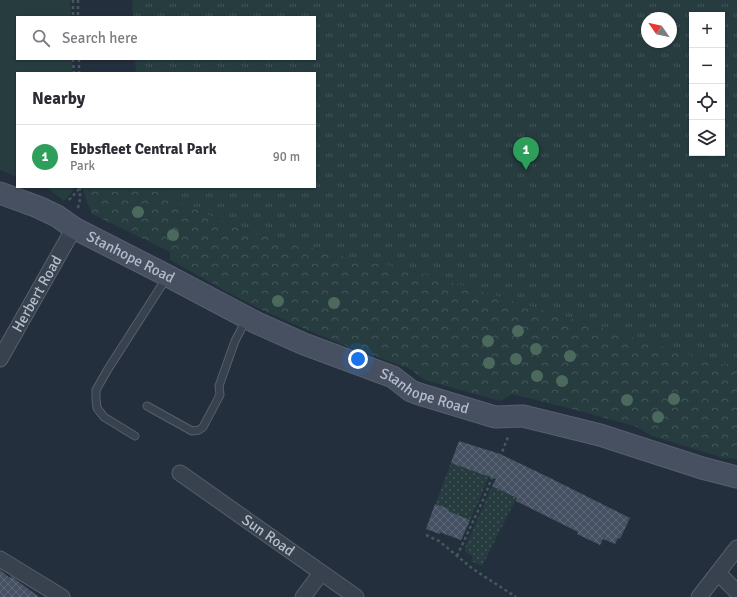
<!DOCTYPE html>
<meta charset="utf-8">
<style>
:root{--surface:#fff;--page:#f7f7f7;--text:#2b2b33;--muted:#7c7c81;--line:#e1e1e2;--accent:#56698c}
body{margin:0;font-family:Signika,sans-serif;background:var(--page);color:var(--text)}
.controls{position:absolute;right:12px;top:12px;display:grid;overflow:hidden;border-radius:0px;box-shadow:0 1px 3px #0004}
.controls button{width:36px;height:36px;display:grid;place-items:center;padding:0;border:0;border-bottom:1px solid var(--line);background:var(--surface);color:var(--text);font:20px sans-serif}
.compass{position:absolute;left:641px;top:12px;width:36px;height:36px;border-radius:50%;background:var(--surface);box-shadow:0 1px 3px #0004;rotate:304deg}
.you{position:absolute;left:358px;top:359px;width:14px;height:14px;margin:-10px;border:3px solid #fff;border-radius:50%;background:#1a73e8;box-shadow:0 0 0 6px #1a73e833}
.badge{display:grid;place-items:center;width:26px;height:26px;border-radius:50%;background:var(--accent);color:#fff;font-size:13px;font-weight:700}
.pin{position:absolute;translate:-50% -33px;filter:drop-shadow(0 1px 2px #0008)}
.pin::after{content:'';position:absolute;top:21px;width:14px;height:12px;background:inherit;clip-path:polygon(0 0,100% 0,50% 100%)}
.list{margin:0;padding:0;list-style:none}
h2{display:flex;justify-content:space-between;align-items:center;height:52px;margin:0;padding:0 16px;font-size:17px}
h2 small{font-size:13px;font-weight:400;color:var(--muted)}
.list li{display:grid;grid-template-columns:26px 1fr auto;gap:12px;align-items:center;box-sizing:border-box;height:64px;padding:0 16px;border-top:1px solid var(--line)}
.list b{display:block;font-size:15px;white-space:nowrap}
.list p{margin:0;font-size:13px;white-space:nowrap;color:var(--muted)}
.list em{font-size:13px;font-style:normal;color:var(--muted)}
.icon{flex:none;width:22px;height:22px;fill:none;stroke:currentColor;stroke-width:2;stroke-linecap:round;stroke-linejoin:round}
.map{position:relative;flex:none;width:737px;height:597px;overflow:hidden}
.search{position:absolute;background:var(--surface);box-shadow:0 1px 3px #0004;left:16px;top:16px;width:300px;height:44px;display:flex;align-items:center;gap:10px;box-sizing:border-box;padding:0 14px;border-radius:0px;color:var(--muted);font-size:15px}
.panel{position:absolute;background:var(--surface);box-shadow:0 1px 3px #0004;left:16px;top:72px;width:300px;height:116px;border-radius:0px}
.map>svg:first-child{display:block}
.grass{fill:#263c3f}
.forest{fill:url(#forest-crowns)}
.park{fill:url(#park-tufts);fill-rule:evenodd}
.garden{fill:url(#garden-dots)}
.building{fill:url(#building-cross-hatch)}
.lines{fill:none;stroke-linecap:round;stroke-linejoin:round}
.service-casing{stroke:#565f6c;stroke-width:9}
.minor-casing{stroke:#565f6c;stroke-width:17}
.secondary-casing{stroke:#565f6c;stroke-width:23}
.path{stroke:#44595c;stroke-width:2.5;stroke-dasharray:3 3;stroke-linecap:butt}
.service{stroke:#38414e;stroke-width:7}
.minor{stroke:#38414e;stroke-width:15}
.secondary{stroke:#465061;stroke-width:21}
.tree{fill:#4b6a5d}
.labels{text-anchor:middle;stroke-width:3;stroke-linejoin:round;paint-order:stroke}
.street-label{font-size:15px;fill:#b4bcc9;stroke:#1d2633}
</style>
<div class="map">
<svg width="737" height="597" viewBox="0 0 737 597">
<defs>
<pattern id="forest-crowns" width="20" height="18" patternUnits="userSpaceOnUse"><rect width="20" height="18" fill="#263c3f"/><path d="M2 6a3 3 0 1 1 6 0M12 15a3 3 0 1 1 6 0" fill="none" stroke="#435659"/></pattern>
<pattern id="park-tufts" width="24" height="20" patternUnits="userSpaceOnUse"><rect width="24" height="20" fill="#263c3f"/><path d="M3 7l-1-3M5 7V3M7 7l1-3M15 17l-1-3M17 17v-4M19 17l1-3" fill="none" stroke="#435659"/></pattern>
<pattern id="garden-dots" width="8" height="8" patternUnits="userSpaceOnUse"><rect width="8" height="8" fill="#263c3f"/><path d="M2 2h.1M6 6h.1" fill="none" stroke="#435659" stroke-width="1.8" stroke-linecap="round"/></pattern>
<pattern id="building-cross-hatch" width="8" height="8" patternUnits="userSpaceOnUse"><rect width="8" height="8" fill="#455162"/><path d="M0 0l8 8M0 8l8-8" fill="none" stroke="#5d6877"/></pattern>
</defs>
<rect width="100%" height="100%" fill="#242f3e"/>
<path class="grass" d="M0,0h70l1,17h-54v42h55v14h-55v104l-17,-7z
M44,187h30l-1,4 -9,10 -13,-10z"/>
<path class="forest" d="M82,187h71l14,9 71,32 13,4 104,27 23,5 13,1 64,18 282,86v90l-15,-1 -8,-3 -62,-19 -17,-10 -67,-18 -56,-14 -12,7 -75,-21 -17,-12 -67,-24 -31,-13 -50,-22 -27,-14 -63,-35v-8l-78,-38z"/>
<path class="park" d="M132,0h605v369l-282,-86 -64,-18 -13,-1 -23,-5 -104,-27 -13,-4 -71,-32 -14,-9h162v-114h-179l-1,-14h180v-42h-182zM692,15h30v138h-30zM647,18h24v24h-24z"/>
<path class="garden" d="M451,463l38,13 -8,20 -20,44 -21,-7v1l-14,-5z
M492,486l19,9 10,-6 -39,77 -11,-5 2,-5 -8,-4v-4z"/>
<path class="building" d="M459,441l41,13 46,22 84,42 -10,21 -2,-1 -3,6 -12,-5 -3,6 -23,-11 1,-2 -62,-31 1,-3 -25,-12 4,-7 -45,-16z
M435,504l14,5 -1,2 22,9 -9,20 -21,-8v2l-14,-5z
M0,570l10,8 1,-2 28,21h-39z"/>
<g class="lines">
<g class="service-casing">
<path id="service" d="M147,406l45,25 7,-1 4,-3 17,-32 -1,-9 16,-45 11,-21
M135,436l-31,-19 -7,-9 -1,-10v-8l12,-21 59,-92"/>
</g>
<g class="minor-casing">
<g id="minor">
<path id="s1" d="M0,359l74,-131"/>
<path id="s2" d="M180,473l176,124"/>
<path d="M0,559l62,38"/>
<path d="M718,573l19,19"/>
<path d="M303,597l18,-24"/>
<path d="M699,597l38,-49"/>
</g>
</g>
<g class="secondary-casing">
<g id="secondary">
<path id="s3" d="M0,193l38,14 19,9 17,12 94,48 89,47 47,21 89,33 18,14 8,3 76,23 28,-1 77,19 102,33 35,9"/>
</g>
</g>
<path class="path" d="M73,0v17
M78,0v17
M73,59l1,14
M79,59v14
M69,200l10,-11
M78,208l2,-9v-12
M426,535l13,6 34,28 43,28
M457,556l26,-56 25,-63"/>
<use href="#service" class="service"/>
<use href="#minor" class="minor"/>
<use href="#secondary" class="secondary"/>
</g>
<g class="tree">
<circle cx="138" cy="212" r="6"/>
<circle cx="173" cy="235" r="6"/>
<circle cx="278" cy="301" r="6"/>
<circle cx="334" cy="303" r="6"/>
<circle cx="518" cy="331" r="6"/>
<circle cx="488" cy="341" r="6"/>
<circle cx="536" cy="349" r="6"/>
<circle cx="570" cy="356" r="6"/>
<circle cx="516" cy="359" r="6"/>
<circle cx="489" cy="363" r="6"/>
<circle cx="537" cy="376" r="6"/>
<circle cx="562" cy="381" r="6"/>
<circle cx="674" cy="399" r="6"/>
<circle cx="627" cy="400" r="6"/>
<circle cx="658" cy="417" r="6"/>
</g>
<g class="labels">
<g class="street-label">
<text dy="5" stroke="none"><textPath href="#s3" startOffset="146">Stanhope Road</textPath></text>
<text dy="5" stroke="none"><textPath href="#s1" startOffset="75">Herbert Road</textPath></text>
<text dy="5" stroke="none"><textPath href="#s3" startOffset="470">Stanhope Road</textPath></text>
<text dy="5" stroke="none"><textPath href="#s2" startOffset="108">Sun Road</textPath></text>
</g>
</g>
</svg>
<div class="controls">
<button>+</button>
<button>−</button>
<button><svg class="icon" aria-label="locate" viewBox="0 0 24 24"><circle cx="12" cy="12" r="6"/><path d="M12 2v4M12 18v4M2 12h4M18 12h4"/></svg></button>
<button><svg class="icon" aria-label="layers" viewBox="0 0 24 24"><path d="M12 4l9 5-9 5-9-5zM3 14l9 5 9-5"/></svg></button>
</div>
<svg class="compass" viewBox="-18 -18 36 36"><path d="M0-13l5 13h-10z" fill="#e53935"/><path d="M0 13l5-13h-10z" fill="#7c7c81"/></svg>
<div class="you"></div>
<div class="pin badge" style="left:526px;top:170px;background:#2e9e5b">1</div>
<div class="search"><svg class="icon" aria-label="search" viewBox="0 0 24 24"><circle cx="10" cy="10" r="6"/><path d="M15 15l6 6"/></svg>Search here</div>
<section class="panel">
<h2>Nearby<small></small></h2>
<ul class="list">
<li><span class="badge" style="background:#2e9e5b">1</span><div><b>Ebbsfleet Central Park</b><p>Park</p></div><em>90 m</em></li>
</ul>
</section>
</div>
